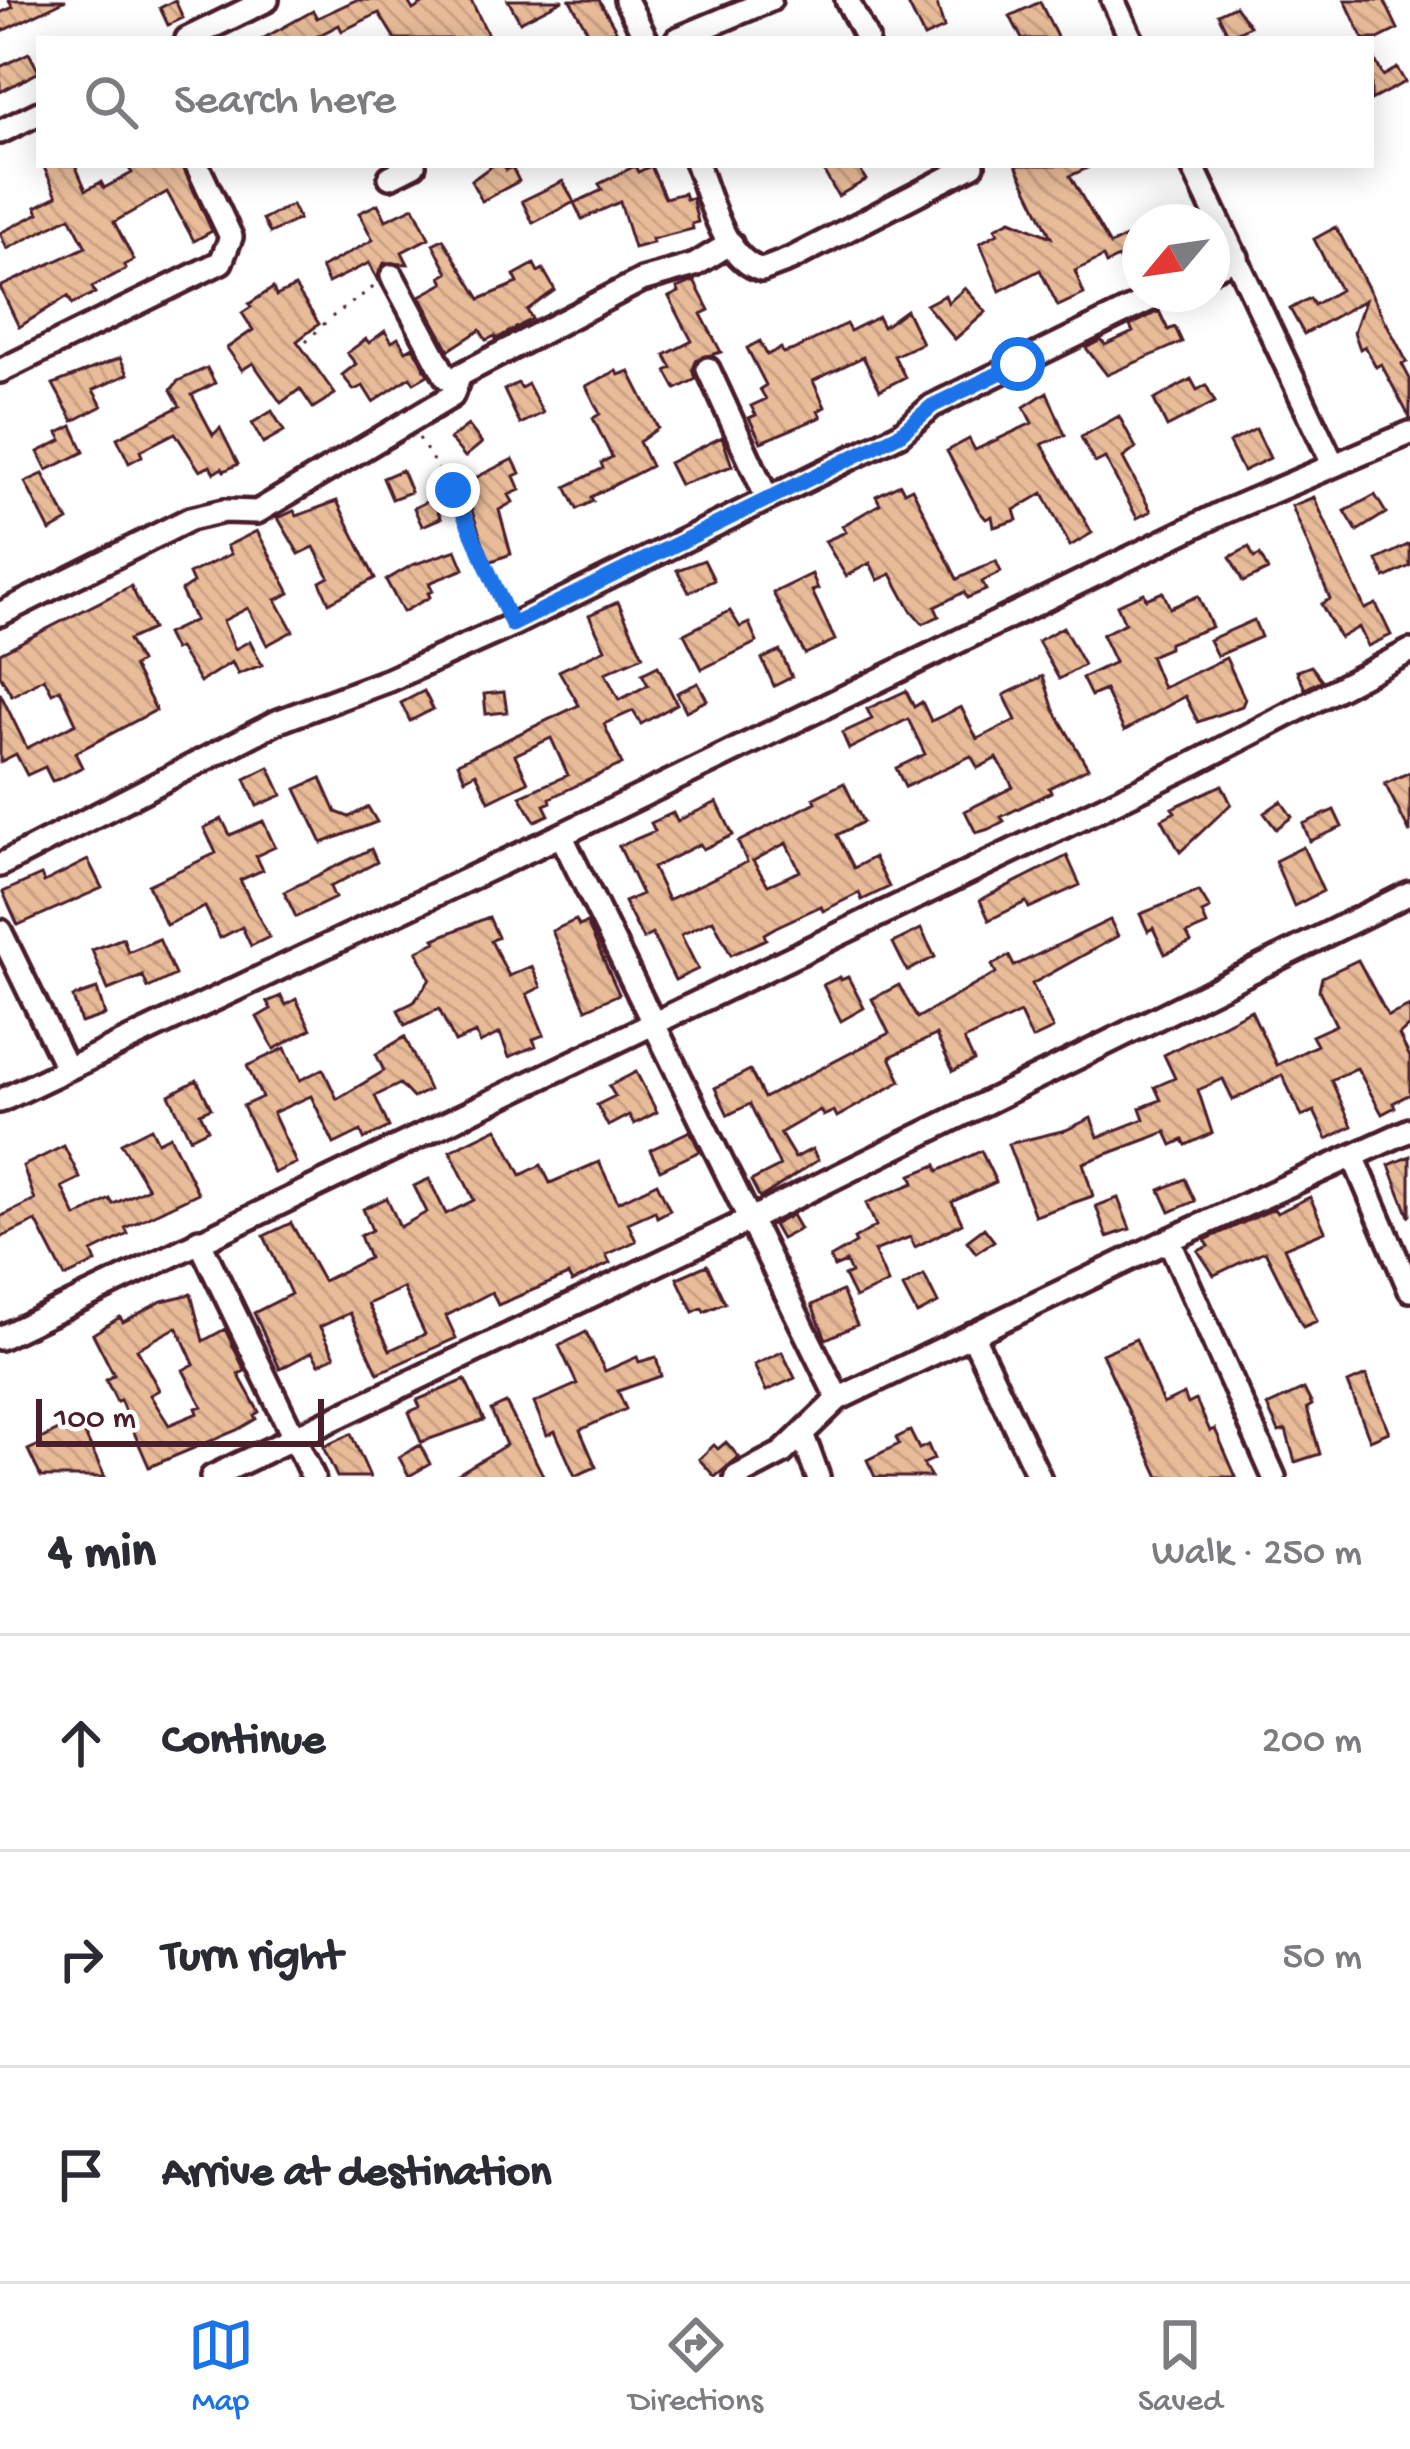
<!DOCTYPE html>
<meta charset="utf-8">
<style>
:root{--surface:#fff;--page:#f2f2f3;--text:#2b2b33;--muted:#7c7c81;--line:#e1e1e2;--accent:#1a73e8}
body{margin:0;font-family:"Gochi Hand",sans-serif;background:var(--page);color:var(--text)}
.compass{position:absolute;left:1122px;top:204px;width:108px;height:108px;border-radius:50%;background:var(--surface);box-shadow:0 6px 30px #0003;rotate:241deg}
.scale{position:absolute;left:36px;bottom:30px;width:288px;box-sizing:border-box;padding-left:12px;border:6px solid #4a1f2b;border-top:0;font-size:33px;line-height:42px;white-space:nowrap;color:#4a1f2b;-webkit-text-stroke:9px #fff;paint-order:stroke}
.stop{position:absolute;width:36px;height:36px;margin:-27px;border:9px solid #1a73e8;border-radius:50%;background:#fff}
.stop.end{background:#1a73e8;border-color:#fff;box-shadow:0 3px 12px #0008}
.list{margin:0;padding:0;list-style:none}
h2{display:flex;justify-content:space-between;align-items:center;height:156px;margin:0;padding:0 48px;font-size:51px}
h2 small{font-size:39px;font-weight:400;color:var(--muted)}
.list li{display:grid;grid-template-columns:78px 1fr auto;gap:36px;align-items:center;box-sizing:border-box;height:216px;padding:0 48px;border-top:3px solid var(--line)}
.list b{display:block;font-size:45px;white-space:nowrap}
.list em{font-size:39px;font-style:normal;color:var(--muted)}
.icon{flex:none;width:66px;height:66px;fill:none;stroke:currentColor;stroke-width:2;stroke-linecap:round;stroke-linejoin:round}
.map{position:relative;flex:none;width:1410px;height:1477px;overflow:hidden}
.search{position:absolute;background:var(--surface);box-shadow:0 6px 30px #0003;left:36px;right:36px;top:36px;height:132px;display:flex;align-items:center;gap:30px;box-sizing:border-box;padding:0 42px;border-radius:0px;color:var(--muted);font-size:45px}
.sheet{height:804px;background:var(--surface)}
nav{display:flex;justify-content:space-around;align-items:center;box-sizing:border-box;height:168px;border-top:3px solid var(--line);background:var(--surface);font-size:33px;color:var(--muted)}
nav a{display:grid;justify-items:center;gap:6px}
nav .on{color:var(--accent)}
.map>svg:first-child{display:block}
.building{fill:url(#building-back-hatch);stroke:#4a1f2b;stroke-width:3;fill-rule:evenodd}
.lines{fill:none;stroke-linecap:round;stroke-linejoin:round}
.street-casing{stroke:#4a1f2b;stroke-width:30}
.path{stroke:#4a1f2b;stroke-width:3;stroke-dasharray:3 9;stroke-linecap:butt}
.street{stroke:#fff;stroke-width:21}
.route{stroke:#1a73e8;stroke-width:15}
</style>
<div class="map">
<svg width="1410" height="1477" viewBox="0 0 1410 1477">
<defs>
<pattern id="building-back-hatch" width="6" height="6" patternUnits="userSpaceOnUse" patternTransform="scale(3)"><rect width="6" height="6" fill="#e9bc99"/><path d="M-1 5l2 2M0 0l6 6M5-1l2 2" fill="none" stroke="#c9a184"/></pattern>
</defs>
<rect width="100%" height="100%" fill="#fff"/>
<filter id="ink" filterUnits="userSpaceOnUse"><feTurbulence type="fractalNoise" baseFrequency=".00833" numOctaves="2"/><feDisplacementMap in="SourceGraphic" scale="24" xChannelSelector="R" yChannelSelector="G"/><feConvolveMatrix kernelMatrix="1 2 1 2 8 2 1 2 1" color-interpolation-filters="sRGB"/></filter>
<g filter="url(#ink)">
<path class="building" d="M9,0h57l-66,32v-19l13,-6z
M175,0l8,18 -15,7 -8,-17z
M356,0h51l6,10 16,-10h42l19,39h-95l-16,-26 -37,18 -3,-6 -27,14h-50l51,-28 4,7z
M508,0h55l-43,22z
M570,0h29l17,30 -24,9z
M906,0h30l8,28 -20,9z
M1345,0h39l14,29 -20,10h-15z
M1040,2l18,37h-36l-12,-23z
M1235,6l15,20 -21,10 -11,-22z
M1371,52l12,24 14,-8 8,14 -34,18z
M29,53l10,19 -39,20v-25z
M43,165h32l11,25 15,-8 3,6 28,-15 -5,-8h55l30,66 -18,10 -27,-49 -53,30 20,38 -10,5 2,4 -34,18 3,6 -23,11 -4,-8 -49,31 -19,-40 86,-40 -16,-30 -63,32 -7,-16 39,-20 -3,-6 21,-11z
M493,165h10l3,5 6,-3 7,14 -37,20 -11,-20z
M820,165h37l9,15 -28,16z
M1016,165h78l-24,11 40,69 18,-9 12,25v27l-6,3 -16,-33 -12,6 -3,-7 -28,14 9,23 -26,12 -18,-36 -40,21 -20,-48 18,-10 -3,-5 16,-8 40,17z
M635,166l3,6 13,-6 14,32 19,-5 2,6 6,-1 6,24 -6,2 1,5 -41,10 1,4 -19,5 -14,-46 -38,17 -8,-16 28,-13 -3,-6z
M563,181l11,21 -41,21 -11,-22z
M378,204l8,16 28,-13 15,31 -27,14 6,12 -24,-1 -7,16 -8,-16 -41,20 -7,-15 52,-28 -14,-27z
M292,205l7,14 -29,14 -7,-14z
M1336,227l71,135 -5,2 8,15v39l-29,-54 -5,3 -11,-21 -5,3 -6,-17 11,-32 -61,34 -14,-25 20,-11 4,7 26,-15 -26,-51z
M443,239l37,60 38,-16 -4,-8 20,-11 4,8 5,-3 12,21 -28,20 5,9 -36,20 -1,-3 -9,4 -6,-10 -31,20 -29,-54 24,-13 -3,-6 7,-4 -15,-29z
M694,281l15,29 -8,4 20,38 -24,7 -4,10 3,10 -20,10 -10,-18 6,-3 -7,-13 27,-14 -23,-44 10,-5 -2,-4z
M295,287l24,37 -22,17 38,53 -22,14 -13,-19 -19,14 -28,-40 -11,7 -15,-22 26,-18 -11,-17 9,-6 -2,-3 24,-16 3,8z
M965,288l21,24 -31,27 -29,-34 19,-10 3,8z
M906,310l16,33 -28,13 11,21 -25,13 -17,-33 -50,24 12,26 -7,4 3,6 -60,25 -12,-24 7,-3 -5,-9 15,-7 -6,-10 6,-4 -19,-37 13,-7 7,14 14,-7 2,5 10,-3 53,-26 4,7 28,-14 5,10z
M1159,311l9,19 7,-3 7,15 -75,33 -21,-27 15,-8 4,5 28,-13 -3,-6z
M385,331l7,11 6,-4 8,13 7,-4 15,28 -14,8 -4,-6 -37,25 -10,-16 -9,4 -12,-15 14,-11 -9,-11 19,-14 3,4z
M120,358l8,16 -35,16 9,16 -29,15 -20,-37z
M207,368l8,15 -23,12 21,40 7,-7 18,36 -14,7 -2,-3 -8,5 -4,-7 -10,5 -25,-38 -35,18 2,5 -13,7 -12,-25 63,-32 -9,-16 7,-9z
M616,371l3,4 10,-4 29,57 -19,14 12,24 -60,31 2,4 -16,8 -11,-22 37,-19 -2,-5 11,-6 -19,-39 7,-4 -14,-28z
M1191,379l6,11 9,-5 9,17 -48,25 -13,-27z
M518,383l3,5 7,-4 15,29 -23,11 -16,-34z
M1047,392l18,43 -23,9 50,89 -22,13 -27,-53 -29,17 3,10 -23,7 -2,-11 -6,3 -7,-8 -32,-60 22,-12 6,11 57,-27 -8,-16z
M272,411l12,20 -21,12 -11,-20z
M1119,416l17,32 -13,10 28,53 -14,7 -32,-60 -10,5 -14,-26z
M468,425l14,18 -17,14 -15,-18z
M72,426l12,26 -37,18 -9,-18 24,-12 -4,-7z
M1256,429l14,29 -27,13 -14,-28z
M722,437l10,29 -52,19 -11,-22z
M513,459l7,14 -6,3 6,14 -11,5 4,7 -14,8 12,44 -22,8 -26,-78z
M402,470l9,22 -19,7 -9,-21z
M43,474l25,47 -18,10 -25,-49z
M900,484l4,8 8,-4 45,91 39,-18 5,11 -19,10 4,8 -19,8 -3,-6 -29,15 4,9 -16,8 -13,-15 -19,-35 -13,6 -8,-17 -24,13 -21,-35 21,-9 -4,-6 38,-22 -4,-8z
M1375,495l11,18 -29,18 -12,-20z
M1314,497l51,112 11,-5 15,31 -23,11 -9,-19 -19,11 -19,-34 9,-5 -38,-93z
M432,499l9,19 -19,8 -8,-18z
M337,501l38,77 -46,25 -9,-21 9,-5 -15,-30 -15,7 -21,-36 16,-7 3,5z
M257,531l33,62 -14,7 17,31 -26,14 -19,-37 -25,13 12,28 15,-8 12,24 -24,9 -6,-12 -32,20 -21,-34 -5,2 -8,-16 29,-14 -14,-29 12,-8 -4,-9 42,-20 -4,-8z
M1410,544v22l-25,12 -8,-18z
M1249,547l5,11 6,-3 8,15 -25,12 -13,-25z
M456,550l8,19 -35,14 4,8 -5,2 2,4 -27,15 -17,-32 26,-15z
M704,560l10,20 -25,12 -12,-22z
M812,574l6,15 -6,2 23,49 -30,14 -32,-61z
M131,586l21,43 -24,11 12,22 -7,4 23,44 -81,43 7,14 -23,12 -7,2 -7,-14 -18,8 -11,-21 -16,8v-69l27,55 49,-25 -16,-34 -8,4 -8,-15 -32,18 -12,-21v-22z
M1163,592l7,16 28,-12 14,31 -43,16v5l-19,8 13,32 63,-30 19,41 -3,7 -44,16 -13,-26 -61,35 -19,-41 -14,6 -9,-18 33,-16 -13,-27 23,-12 -8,-18 27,-12 2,6z
M618,602l25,54 -38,17 14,27 29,-15 -6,-11 16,-8 19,38 -36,20 -8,-13 -29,13 18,40 -72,34 1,4 -7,3 5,10 -14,6 -15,-25 48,-21 -17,-37 -36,17 13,27 -39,19 -13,-28 -11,6 -7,-16 121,-58 -20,-34 46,-22 -16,-34z
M730,611l10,16 9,-4 8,19 -55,27 -18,-35z
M1254,620l7,17 -44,19 -8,-16z
M1063,627l21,38 -25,14 -21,-38z
M780,651l12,26 -18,9 -12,-27z
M1311,666l11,14 -17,9 -8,-18z
M1043,676l11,34 34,58 -39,20 2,4 -50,25 3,4 -15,8 -13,4 -11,-22 48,-24 -16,-29 -19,10 -7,-12 -66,31 -9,-19 29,-14 -17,-35 -59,30 -7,-16 30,-14 -5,-10 39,-18 8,16 8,-5 9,19 30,-14 16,32 39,-19 -12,-25z
M698,683l9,17 -21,11 -9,-18z
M424,691l9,18 -23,12 -9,-18z
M504,692l3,20 -21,2 -2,-20z
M269,767l13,28 -25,11 -12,-27z
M1410,772v61l-25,-49z
M321,778l15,34 13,5 19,-10 9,15 -55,21 -26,-54z
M844,783l19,39 -26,13 17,33 20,-11 15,30 -27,13 -3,-7 -36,18 -2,-5 -45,21 -12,7 2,5 -35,16 -18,-35 -32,15 17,34 -23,11 -23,-46 -9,5 -19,-37 18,-8 -23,-48 36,-15 -4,-8 22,-10 4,8 40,-19 16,33 -30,14 -3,-5 -47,24 15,32 79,-38 -9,-20 78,-40 -2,-4zM786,843l14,28 -32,14 -15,-24z
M1222,785l9,19 -51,48 -18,-33 13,-7 -3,-4z
M1281,801l11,16 -16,12 -12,-16z
M1334,810l8,17 -32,14 -7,-17z
M222,819l8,16 33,-14 12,26 -19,9 7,14 -23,10 29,57 -18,9 -9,-19 -22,11 -15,-31 -39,18 -18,-40 68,-32 -12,-25z
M1303,847l20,44 -29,15 -19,-45z
M371,849l6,13 -47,25 5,11 -39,19 -12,-25z
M1067,856l13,29 -51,23 -3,-6 -37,18 -9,-20z
M88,860l14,28 -84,37 -15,-33 38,-17 3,7z
M1199,891l11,18 -8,4 5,12 -20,9 4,8 -26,12 -12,-26 -5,3 -8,-17z
M489,917l9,20 -7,4 18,35 23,-10 9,21 -14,7 17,41 -11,4 3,7 -27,11 -9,-24 -20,10 -4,-10 -21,9 -16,-33 -34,16 -7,-15 16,-8 16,-23 -13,-28 19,-9 -2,-3z
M576,920l3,6 8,-3 32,71 -33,15 -34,-78z
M1110,920l8,16 -86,48 21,45 -21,10 -12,-26 -56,27 10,21 -21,10 -17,-36 -46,22 11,24 -64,36 -3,-6 -11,5 -3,-6 -40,23 15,25 17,-9 6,11 -58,38 -9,-17 29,-15 -30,-62 -22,11 -13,-27 35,-18 14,28 125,-65 -17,-34 27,-14 18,33 79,-45 -4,-8 17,-9 5,10z
M921,929l14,28 -28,14 -14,-28z
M123,938l5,14 31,-13 16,36 -27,13 -5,-12 -35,14 -16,-40z
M1358,960l30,56 22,-10v19l-11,10 11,22v37l-17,9 2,4 -13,7 -25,-46 -26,12 21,46 -25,13 -13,-28 -12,5 -20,-41 -49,25 -10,-21 -25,11 14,43 -26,12 -3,-5 -11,5 -6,-13 -83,31 10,33 -58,20 -27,-72 58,-14 25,-12 7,19 46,-18 -4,-11 21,-8 -6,-13 20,-9 -11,-23 87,-45 26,55 40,-20 -5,-9 24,-11 -17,-35 3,-13z
M840,977l1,3 7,-3 16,31 -23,13 -18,-36z
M97,989l8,26 -24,8 -8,-26z
M281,996l5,9 10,-6 15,30 -37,20 -17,-32 14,-8 -4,-7z
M405,1037l24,53 -16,8 -13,-14 -25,12 14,31 -25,12 -3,-8 -27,13 -23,-48 -38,17 23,50 -22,10 -31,-67 19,-9 -15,-31 38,-18 15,32 23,-11 14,30 47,-28 -8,-17z
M636,1072l21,40 -23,12 -5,-9 -21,11 -11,-21 18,-9 -6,-10z
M197,1080l14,28 -11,5 8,16 -18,9 -21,-43z
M151,1128l7,14 12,-6 28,57 -73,35 3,6 -36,18 4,10 -31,15 -29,-56 -36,17v-21l35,-17 -12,-34 41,-20 16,32 -18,9 14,30 34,-18 3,5 35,-16 -27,-45z
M497,1128l24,47 20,-10 9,18 49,-21 19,40 39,-19 13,27 -13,7 -2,-6 -27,12 8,18 -30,14 4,8 -38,19 -4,-7 -70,30 -6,-13 -46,24 10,22 -78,35 -28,-60 -30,14 15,29 -16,8 -7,-12 -32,17 -26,-56 37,-19 -27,-58 27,-13 32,58 46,-23 -9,-22 12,-6 -9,-21 24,-11 13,29 27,-15 -13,-26 15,-7 17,35 28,-14 -24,-49zM403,1288l22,46 -35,16 -22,-46z
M690,1131l10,20 -40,19 -10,-20z
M981,1151l15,31 -44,20 10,21 -47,24 -5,-10 -36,14 14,32 -33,15 -11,-22 7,-3 -5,-11 -12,5 -4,-9 26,-15 -2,-4 22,-13 -10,-23 48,-20 -3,-8 25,-10 2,6z
M1410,1156v59l-1,1 -20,-51z
M1185,1179l10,22 -25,11 -10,-22z
M1310,1197l15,34 -41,17 33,73 -14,6 -38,-76 -51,24 -16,-24 11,-5 -4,-6 69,-31 3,4z
M1118,1198l12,31 -23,8 -11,-31z
M792,1215l8,14 -19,10 -8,-14z
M984,1228l10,13 -18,12 -9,-12z
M707,1265l18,38 -21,9 -2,-4 -9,4 -16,-34z
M924,1275l14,28 -21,11 -14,-27z
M842,1291l15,34 -31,14 -14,-34z
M191,1294l12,47 22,-12 20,42 -7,3 21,38 -5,3 2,4 -19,11 -88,37 -29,-67 -3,2 -11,-22 8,-5 -21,-41 27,-17 3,5 39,-21zM177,1327l17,37 -11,6 19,36 -6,2 2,5 -29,12 -19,-30 9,-5 -22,-41z
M586,1332l19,39 32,-14 2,5 17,-5 5,19 -43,15 8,18 -46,21 16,37 -21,9 -20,-45 -8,4 -13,-32 43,-19 -18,-38z
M1136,1339l27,65 21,-10 4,10 8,-4 14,31 5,-2 21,48h-77l-57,-123z
M782,1352l13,26 -29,13 -12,-26z
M1366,1375l23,57 -19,8 -22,-57z
M465,1380l19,40 -63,22 -12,-30 11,-5 -3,-7z
M1304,1389l8,16 -5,3 13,46 -25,8 -9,-32 -7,2 -12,-26z
M506,1403l38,74h-91l53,-32 -15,-35z
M78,1420l27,57h-64l-13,-27 13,-6 -2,-4z
M910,1431l9,18 9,-4 6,14 -11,5 8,13h-56l-8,-17 32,-16 -3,-6z
M351,1434l19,43h-33l-14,-30z
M726,1442l13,15 -24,20 -16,-18 15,-14 4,4z
M420,1445l10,19 -21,12 -10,-19z"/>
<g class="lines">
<g class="street-casing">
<path id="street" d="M626,0l20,39
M847,0l20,39
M1113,0l18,39
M187,39l80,-39
M677,39l93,-39
M0,132l39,-19
M697,165c13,33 27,95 65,105l29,-11 182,-94
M1192,165l141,299
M390,177l24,-12
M1212,269l25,-12
M392,276l54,101 10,9
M708,369l59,129
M0,371l221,-109 10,-25 -34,-72
M0,614l190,-95 34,-8 33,1 195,-116 8,-21 182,-95 53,-15 36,-22
M561,835l277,564
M0,865l279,-144 110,-41 123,-55 388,-191 32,-28 229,-112
M0,931l67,138
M0,1101l561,-266 661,-322 188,-80
M1353,1156l57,134
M199,1240l114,237
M1169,1240l105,237
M972,1334l67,143
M0,1338l1189,-572 221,-115
M803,1436l15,41
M212,1477l537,-257 661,-327
M736,1477l46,-24 56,-54 331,-159 241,-110"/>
</g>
<path class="path" d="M306,342l23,-23 46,-33
M419,438l46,75 39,93"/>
<use href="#street" class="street"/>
</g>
</g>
<g class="lines" filter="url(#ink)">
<path class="route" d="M453,490l59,135 388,-191 32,-28 86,-42"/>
</g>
</svg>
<svg class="compass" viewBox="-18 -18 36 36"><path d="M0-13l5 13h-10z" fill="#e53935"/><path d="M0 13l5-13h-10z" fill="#7c7c81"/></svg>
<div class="scale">100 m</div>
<div class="stop" style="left:1018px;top:364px"></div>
<div class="stop end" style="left:453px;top:490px"></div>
<div class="search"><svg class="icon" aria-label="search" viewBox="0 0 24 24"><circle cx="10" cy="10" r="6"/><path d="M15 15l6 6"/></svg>Search here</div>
</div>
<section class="sheet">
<h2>4 min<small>Walk · 250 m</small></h2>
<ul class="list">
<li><svg class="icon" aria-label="ahead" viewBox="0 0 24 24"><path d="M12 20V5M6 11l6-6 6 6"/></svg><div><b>Continue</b></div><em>200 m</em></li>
<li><svg class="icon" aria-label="right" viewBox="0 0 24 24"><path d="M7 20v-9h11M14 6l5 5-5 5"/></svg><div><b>Turn right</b></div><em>50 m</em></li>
<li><svg class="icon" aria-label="arrive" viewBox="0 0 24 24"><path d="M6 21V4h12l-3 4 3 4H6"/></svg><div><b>Arrive at destination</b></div></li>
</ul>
</section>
<nav>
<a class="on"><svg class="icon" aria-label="map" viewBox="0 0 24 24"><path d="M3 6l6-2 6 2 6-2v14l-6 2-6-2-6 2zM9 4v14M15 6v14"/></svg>Map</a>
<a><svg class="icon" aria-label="directions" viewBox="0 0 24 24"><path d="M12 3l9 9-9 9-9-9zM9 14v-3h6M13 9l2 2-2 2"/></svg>Directions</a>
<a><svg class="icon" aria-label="saved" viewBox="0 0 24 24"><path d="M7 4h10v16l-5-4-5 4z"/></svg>Saved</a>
</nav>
